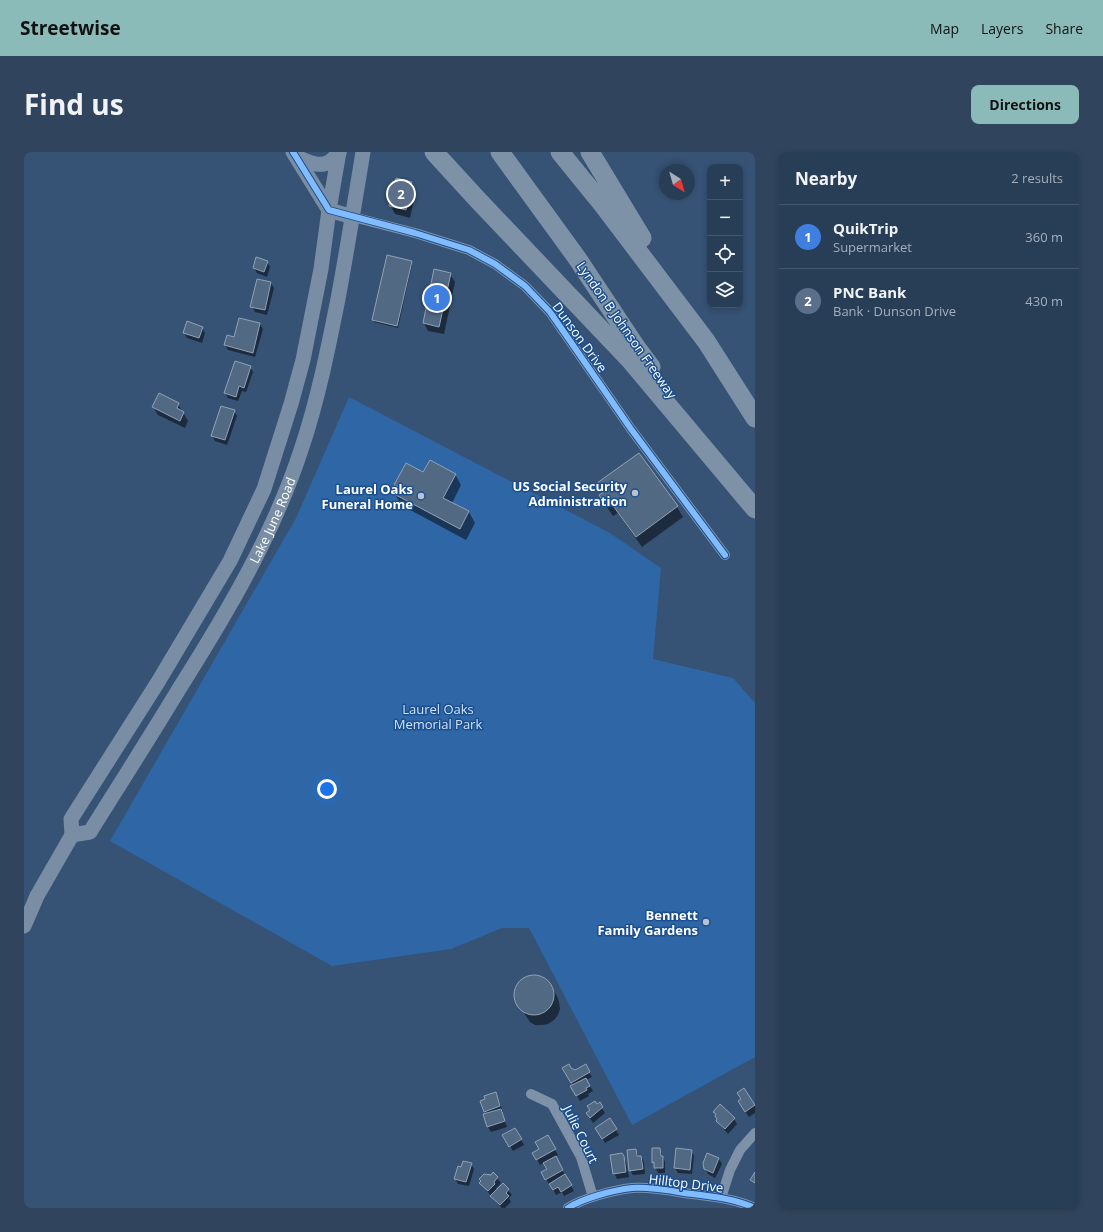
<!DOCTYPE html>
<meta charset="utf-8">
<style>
:root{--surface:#283e57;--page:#30455d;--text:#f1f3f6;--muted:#a5aeba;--line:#44576d;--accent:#8bbbb9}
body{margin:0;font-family:"Open Sans",sans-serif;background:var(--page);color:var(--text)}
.controls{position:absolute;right:12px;top:12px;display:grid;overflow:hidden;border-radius:8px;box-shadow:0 2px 6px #0003}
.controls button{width:36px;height:36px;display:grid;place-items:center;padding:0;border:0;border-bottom:1px solid var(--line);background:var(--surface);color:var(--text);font:20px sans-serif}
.compass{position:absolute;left:635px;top:12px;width:36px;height:36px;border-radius:50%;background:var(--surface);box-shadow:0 2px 6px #0003;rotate:143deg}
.you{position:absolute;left:303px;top:637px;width:14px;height:14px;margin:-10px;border:3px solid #fff;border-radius:50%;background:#1a73e8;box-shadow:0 0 0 6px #1a73e833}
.badge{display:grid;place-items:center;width:26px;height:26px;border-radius:50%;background:var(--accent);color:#fff;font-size:13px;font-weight:700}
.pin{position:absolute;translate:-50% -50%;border:2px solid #fff;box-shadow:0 1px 4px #0006}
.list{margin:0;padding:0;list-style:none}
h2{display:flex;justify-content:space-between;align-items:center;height:52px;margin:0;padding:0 16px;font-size:17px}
h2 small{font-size:13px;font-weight:400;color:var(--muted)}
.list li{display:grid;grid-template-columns:26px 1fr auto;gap:12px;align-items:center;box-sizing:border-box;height:64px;padding:0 16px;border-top:1px solid var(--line)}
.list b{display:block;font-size:15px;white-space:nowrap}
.list p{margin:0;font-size:13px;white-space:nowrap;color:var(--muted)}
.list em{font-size:13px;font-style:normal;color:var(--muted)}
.icon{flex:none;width:22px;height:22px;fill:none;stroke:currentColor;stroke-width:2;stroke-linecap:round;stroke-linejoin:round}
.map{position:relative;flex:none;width:731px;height:1056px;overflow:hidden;border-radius:8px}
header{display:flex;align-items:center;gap:24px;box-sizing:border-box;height:56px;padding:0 20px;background:var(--accent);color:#111}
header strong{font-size:19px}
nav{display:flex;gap:22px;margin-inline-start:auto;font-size:14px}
.intro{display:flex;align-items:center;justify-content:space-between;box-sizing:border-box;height:96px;padding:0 24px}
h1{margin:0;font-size:28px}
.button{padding:10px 18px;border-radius:8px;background:var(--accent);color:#111;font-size:14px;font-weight:700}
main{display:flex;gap:24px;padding:0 24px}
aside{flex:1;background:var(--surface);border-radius:8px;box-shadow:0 2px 6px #0003}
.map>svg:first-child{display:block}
.green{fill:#2f66a5}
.shadow{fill:#0007}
.building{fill:#526984;stroke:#92a2b6}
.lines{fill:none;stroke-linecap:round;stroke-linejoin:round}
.street{stroke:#7d92a8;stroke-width:10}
.secondary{stroke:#798da4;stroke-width:15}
.highway{stroke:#7e92a7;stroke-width:19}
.cycleway-casing{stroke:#1b4f8f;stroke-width:8}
.cycleway{stroke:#80bcff;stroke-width:6}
.poi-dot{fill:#b9c2ce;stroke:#1b4f8f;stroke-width:1.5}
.labels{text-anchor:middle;stroke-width:3;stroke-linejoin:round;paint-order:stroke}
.street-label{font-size:13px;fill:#fff;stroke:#1b4f8f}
.poi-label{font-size:13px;font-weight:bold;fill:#fff;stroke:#1b4f8f;text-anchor:end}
.park-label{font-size:13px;fill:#cfe3fa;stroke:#1b4f8f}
</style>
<header>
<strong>Streetwise</strong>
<nav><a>Map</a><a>Layers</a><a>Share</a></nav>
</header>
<div class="intro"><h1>Find us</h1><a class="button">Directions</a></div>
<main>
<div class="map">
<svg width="731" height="1056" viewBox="0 0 731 1056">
<rect width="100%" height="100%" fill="#365274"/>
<path class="green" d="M325,245l261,136 51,35 -8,91 80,19 22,25v354l-123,68 -103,-197h-27l-51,21 -119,17 -222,-125 186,-323z"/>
<path class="shadow" d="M388,31l4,8 -6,27 -15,-4 -4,-8z
M243,110l3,5 -3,10 -10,-4 -3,-5z
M387,110l1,2 -14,64 -24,-6 -1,-2z
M426,122l5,8 -11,52 -16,-3 -4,-8z
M234,128l13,3 3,5 -7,27 -12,-3 -3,-6z
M236,172l3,5 -8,28 -27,-7 -3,-5 10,-7z
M178,175l3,6 -3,10 -15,-5 -3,-5z
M226,215l3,5 -7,20 -4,-1 -4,10 -10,-3 -3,-5z
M154,252l10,17 -3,7 -27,-13 -5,-8z
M210,259l3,5 -10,29 -12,-4 -3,-5z
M399,321l32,1 6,11 -9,18 17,9 6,11 -9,17 -65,-35 -6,-11 3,-5 -3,-4z
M575,331l78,24 6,10 -41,30 -24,-34 -5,3 -7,-10 -6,-10 4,-3z
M504,825h12l6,3 11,16 2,6 1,7 -2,6 -4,5 -6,4 -6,1h-7l-5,-3 -14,-21v-12l2,-5z
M561,913l7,12 -6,3 7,11 -5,3 1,2 -9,5 -8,-14 2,-1 -11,-18 12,3z
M719,938l12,16v7l-6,4 -7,-10z
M471,941l3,5 5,14h-2l6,15 -16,5 -3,-5 -2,-13 -1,-3z
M575,952l6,9 -12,10 -6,-10z
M691,960l19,7 3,5 -9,10 -7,-8z
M585,967l10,16 -14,8 -9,-15z
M491,977l9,16 -11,6 -10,-16z
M523,984l11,19 -3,2 19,34 -10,5 -2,-4 -6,3 -6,-11h-1l-7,-12 6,-3 -4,-6 -4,2 -6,-12 6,-4z
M636,997l5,13v11h-7l-5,-11z
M612,998l3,7h2l3,5 1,12 -12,1 -3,-5z
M667,999l3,5 -2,18 -14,-1 -3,-5z
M599,1004l3,6 3,15 -12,2 -3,-6z
M695,1007l3,5 -7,14 -7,-4 -3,-5z
M447,1012l3,5 -5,17 -11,-2 -3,-6z
M469,1022l8,9 -5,5 1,2 6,-6 9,11 -3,3 2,4 -6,6h-3l-7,-7 -14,-18z"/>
<path class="building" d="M372,26l16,4 -6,28 -17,-4z
M363,103l25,6 -15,65 -25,-6z
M232,105l12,4 -4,11 -11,-4z
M410,117l17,4 -12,54 -16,-4z
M233,127l14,3 -6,28 -15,-3z
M215,166l21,5 -7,30 -29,-8 3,-10 7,2z
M163,169l16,6 -4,11 -16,-5z
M211,209l16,5 -7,22 -5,-2 -3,11 -12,-4z
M135,241l20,10 -2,5 7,4 -4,9 -28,-14z
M197,254l14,4 -10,30 -14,-4z
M615,301l39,53 -42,31 -25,-34 -5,3 -7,-11 5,-3 -7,-9z
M406,308l26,14 -13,24 26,13 -9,18 -66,-35 4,-7 -4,-2 12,-22 17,9z
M490 843a20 20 0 1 1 40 0a20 20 0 1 1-40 0Z
M545,912l2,4 4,2 11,-6 4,8 -19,11 -9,-15z
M562,926l4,8 -4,2 1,2 -11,6 -6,-10z
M720,936l11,17 -10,7 -7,-11 3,-2 -4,-6z
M472,940l4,14 -16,6 -4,-11 5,-2 -1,-3z
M571,949l2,3 3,-2 3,5 -13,11 -4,-5 4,-3 -3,-4z
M696,952l15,14 -10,11 -9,-8 1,-2 -2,-3 1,-2 -3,-2z
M477,957l4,12 -18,6 -4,-13z
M586,966l7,11 -15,10 -7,-11z
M491,976l7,11 -13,8 -7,-12z
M524,983l8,14 -20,11 -4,-7 7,-4 -4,-7z
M628,996h8l1,8h2v12h-9v-6l-2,1z
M652,996l16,2 -2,20 -16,-2z
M612,997l1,7h4l2,13 -14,2 -2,-21z
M598,1001l2,3 2,16 -13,2 -3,-19z
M683,1001l12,5 -6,15 -9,-4 -1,-6z
M532,1004l7,14 -18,10 -4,-8 6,-3 -4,-6z
M439,1009l9,2 -6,19 -12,-3 4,-13 3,1z
M469,1020l5,5 -4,5 1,2 -7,7 -9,-8 2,-2 -2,-2 5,-5 7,1z
M731,1020v11l-5,-3z
M541,1022l7,11 -11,7 -3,-5 -5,3 -4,-6z
M479,1031l6,6 -3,4 3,3 -9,9 -10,-9z"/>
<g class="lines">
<path class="street" d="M329,65l62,16 54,17 26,14 30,22 25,26 81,117 94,126
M507,942l21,10 29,53 12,40
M697,1046l9,-28 10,-20 15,-17
M544,1056c15,-10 46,-18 64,-20 17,-1 35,2 52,5 24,3 49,5 71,15"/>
<g class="secondary">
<path d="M269,0l36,58 24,7"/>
<path d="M273,5c9,4 22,11 32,5 4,-2 7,-7 10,-9"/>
<path id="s1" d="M48,683l18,-3c30,-48 60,-95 89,-143 48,-76 95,-155 123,-242 16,-48 26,-98 36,-148 9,-49 17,-98 25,-147"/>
<path d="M0,774l13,-30 35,-61 -1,-16 87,-137 72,-121 34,-72 27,-85 12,-44 18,-91 8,-59 10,-58"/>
</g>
<path class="highway" d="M410,0l43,47 153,161 125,149
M476,0l77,106 59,89 15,20
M536,0l43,53 103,136 49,77
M566,0l52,86"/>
<g class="cycleway-casing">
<path id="cycleway" d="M269,0l36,58 86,23 54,17 26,14 30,22 25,26 81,117 94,126
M544,1056c15,-10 46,-18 64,-20 17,-1 35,2 52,5 24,3 49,5 71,15"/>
</g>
<use href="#cycleway" class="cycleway"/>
</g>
<g class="poi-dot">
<circle cx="611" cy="341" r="4"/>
<circle cx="397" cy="344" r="4"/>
<circle cx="682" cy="770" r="4"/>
</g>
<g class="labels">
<g class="street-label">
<text transform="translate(603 178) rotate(55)" y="5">Lyndon B Johnson Freeway</text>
<text transform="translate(556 185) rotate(54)" y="5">Dunson Drive</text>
<text dy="5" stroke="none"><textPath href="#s1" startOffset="380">Lake June Road</textPath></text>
<text transform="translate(557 982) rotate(64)" y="5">Julie Court</text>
<text transform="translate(662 1031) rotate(7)" y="5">Hilltop Drive</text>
</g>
<g class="poi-label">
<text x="603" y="339">US Social Security<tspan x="603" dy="15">Administration</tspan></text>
<text x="389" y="342">Laurel Oaks<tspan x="389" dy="15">Funeral Home</tspan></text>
<text x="674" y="768">Bennett<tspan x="674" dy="15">Family Gardens</tspan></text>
</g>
<g class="park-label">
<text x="414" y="562">Laurel Oaks<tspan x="414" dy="15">Memorial Park</tspan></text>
</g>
</g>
</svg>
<div class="controls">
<button>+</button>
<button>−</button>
<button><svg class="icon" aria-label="locate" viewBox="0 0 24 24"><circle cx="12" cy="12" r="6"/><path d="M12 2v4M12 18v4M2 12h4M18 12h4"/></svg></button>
<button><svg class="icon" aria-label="layers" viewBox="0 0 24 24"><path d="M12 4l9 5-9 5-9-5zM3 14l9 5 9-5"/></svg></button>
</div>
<svg class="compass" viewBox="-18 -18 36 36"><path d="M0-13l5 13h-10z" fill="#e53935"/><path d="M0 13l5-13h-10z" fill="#a5aeba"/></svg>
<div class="you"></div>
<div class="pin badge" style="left:413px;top:146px;background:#3f7fe0">1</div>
<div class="pin badge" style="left:377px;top:42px;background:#5c6f8a">2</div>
</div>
<aside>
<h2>Nearby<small>2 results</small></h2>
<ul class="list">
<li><span class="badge" style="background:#3f7fe0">1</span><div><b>QuikTrip</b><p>Supermarket</p></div><em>360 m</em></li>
<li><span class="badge" style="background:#5c6f8a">2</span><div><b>PNC Bank</b><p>Bank · Dunson Drive</p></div><em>430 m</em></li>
</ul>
</aside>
</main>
